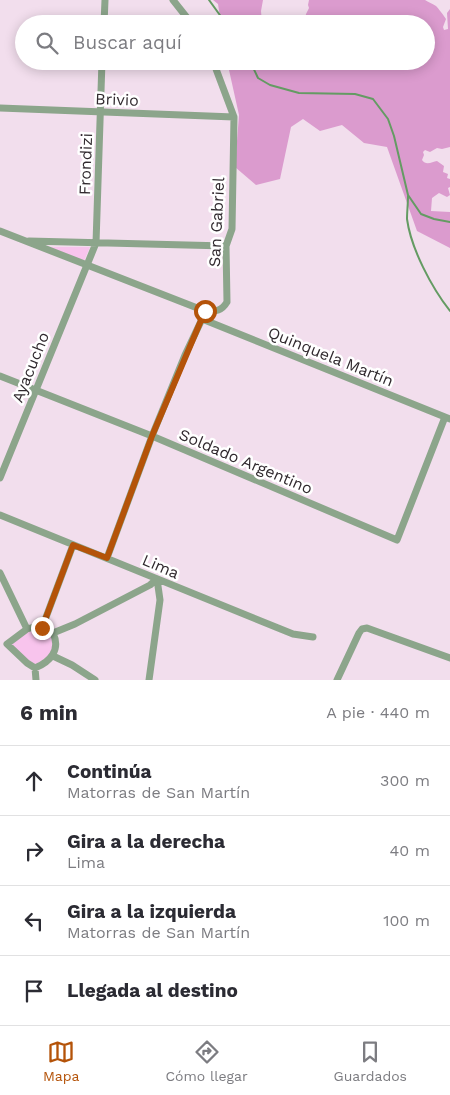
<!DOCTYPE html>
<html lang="es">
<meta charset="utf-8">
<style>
:root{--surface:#fff;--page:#f2f2f3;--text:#2b2b33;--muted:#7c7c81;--line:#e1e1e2;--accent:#b45309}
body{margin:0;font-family:"Work Sans",sans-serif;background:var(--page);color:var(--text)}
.stop{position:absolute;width:15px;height:15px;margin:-11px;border:4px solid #b45309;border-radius:50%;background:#fff}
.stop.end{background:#b45309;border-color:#fff;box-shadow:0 1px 5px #0008}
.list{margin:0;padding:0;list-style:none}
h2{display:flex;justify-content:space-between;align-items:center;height:65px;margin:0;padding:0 20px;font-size:21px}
h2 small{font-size:16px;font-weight:400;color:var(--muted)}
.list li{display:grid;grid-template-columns:32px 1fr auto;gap:15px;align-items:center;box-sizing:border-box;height:70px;padding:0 20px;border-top:1px solid var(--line)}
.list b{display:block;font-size:19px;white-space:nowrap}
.list p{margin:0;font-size:16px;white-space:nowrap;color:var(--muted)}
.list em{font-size:16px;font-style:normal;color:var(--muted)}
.icon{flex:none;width:28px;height:28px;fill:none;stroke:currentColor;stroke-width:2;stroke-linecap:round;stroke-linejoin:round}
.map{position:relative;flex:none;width:450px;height:680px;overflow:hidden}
.search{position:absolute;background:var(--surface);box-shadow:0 2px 12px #0003;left:15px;right:15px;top:15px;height:55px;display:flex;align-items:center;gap:12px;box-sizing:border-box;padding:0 18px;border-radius:28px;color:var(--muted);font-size:19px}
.sheet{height:345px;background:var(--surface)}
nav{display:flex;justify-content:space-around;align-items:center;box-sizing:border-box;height:70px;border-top:1px solid var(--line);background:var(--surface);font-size:14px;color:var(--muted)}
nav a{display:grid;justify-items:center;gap:2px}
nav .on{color:var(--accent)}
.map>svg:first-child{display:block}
.green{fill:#f8c4ed}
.forest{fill:#db9bce}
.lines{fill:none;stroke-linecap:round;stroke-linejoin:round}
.stream{stroke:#649b63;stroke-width:2}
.minor{stroke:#8ca58b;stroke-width:7}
.route{stroke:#b45309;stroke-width:6}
.labels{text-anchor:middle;stroke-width:5;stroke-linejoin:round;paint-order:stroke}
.street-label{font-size:16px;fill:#30292e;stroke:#fff}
</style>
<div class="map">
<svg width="450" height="680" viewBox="0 0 450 680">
<rect width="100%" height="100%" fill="#f2deed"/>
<path class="green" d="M49,247h41l-6,14z
M35,630h5l11,6 2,9 -3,10 -14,9h-4l-20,-19v-3l13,-9z"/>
<path class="forest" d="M213,0h50l-2,11 1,12 5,1h-46l-3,-20z
M309,0h116c3,2 8,4 11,6 2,2 9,11 10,13l-3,8 1,3 4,-1 -1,-16 3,-4v138l-8,2 -5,-1 -7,4 -5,-2 -2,2 1,3 -2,5c4,6 10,2 15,1l7,5 -1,6 5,2 -1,4 3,1v8l-2,1 2,7 -3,2 -8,-4 -7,5 -1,13 19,1v36l-33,-17 -30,-84 -23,-4 -22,-18 -22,6 -17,-12 -12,8 -11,52 -24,6 -21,-18 4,-52 -12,-54h199v-37h-155c5,-5 10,-2 16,-6l6,3 8,-3 4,1 1,-5 3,-6 -1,-3z"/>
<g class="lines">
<path class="stream" d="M209,0l13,18 7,6
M250,61l8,17 12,7 29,8 56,1 18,5 15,20 6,17 14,59 13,19 13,5 16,3
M408,196c0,8 -1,16 -1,23 4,30 25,69 43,92"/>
<path class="minor" d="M173,0l19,24
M104,24l1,-24
M0,108l234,9
M0,231l205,80c10,0 16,1 22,-9l-1,-56 6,-17 2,-112 -21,-56
M29,241l197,5
M202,319l248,100
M0,376l152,60 245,104 48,-123
M0,478l96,-235 6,-182
M0,515l293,119 20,3
M107,558l45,-122 33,-81 18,-38
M0,573l27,56
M34,627l8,1 11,5c8,17 -3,29 -18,35l-8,-5 -20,-19 20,-15z
M42,628l31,-83
M53,633l22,-9 75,-39 7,-6
M53,656l19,9 23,15
M35,668l1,12
M149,680l11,-80 -3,-21
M337,680l22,-47 3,-4 5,-1 83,30"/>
</g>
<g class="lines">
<path class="route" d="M42,628l31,-83 34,13 45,-122 53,-125"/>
</g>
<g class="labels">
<g class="street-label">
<text transform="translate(117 99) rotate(2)" y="6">Brivio</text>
<text transform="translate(85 164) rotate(-88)" y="6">Frondizi</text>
<text transform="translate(216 222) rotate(-87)" y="6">San Gabriel</text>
<text transform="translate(331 356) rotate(22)" y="6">Quinquela Martín</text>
<text transform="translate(30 367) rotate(-68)" y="6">Ayacucho</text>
<text transform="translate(246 461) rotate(23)" y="6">Soldado Argentino</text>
<text transform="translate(161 566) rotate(23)" y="6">Lima</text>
</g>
</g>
</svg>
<div class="stop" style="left:205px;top:311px"></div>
<div class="stop end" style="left:42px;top:628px"></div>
<div class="search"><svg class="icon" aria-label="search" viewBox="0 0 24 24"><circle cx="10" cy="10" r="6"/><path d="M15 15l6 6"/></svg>Buscar aquí</div>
</div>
<section class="sheet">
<h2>6 min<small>A pie · 440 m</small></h2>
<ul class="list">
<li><svg class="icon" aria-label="ahead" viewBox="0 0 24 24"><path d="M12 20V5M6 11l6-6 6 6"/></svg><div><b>Continúa</b><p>Matorras de San Martín</p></div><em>300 m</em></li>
<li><svg class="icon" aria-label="right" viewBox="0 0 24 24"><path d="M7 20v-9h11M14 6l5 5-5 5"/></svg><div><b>Gira a la derecha</b><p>Lima</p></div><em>40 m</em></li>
<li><svg class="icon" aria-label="left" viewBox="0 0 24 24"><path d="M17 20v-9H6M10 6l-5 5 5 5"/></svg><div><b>Gira a la izquierda</b><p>Matorras de San Martín</p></div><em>100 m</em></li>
<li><svg class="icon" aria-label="arrive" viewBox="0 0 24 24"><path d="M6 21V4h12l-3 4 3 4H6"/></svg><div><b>Llegada al destino</b></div></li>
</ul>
</section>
<nav>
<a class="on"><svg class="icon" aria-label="map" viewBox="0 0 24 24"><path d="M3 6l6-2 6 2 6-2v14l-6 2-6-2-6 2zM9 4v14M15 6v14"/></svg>Mapa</a>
<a><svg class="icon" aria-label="directions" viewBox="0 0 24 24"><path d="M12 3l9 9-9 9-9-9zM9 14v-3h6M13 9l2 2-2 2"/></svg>Cómo llegar</a>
<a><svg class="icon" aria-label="saved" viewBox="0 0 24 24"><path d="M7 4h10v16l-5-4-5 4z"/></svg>Guardados</a>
</nav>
